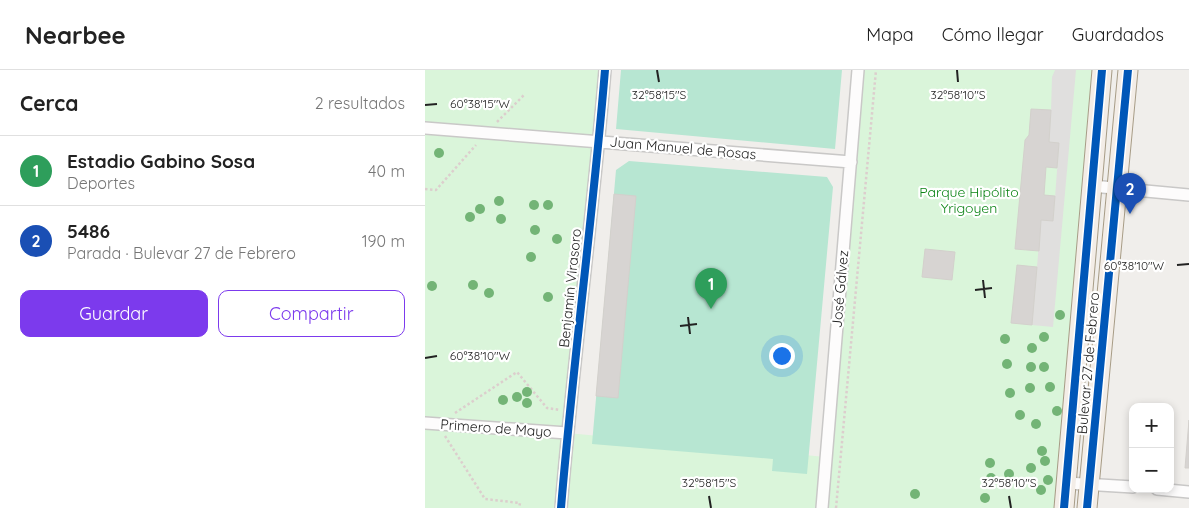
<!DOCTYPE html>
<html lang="es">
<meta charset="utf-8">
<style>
:root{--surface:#fff;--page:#f2f2f2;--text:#222;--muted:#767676;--line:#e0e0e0;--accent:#7c3aed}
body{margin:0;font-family:Quicksand,sans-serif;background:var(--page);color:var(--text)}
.controls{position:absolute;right:15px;bottom:15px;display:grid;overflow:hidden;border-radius:10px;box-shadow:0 2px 8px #0003}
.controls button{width:45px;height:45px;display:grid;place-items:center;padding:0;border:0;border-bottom:1px solid var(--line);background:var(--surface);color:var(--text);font:25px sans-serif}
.you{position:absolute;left:356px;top:285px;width:18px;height:18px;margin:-12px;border:4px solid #fff;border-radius:50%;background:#1a73e8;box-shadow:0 0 0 8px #1a73e833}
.badge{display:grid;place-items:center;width:32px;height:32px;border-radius:50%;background:var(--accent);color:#fff;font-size:16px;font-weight:700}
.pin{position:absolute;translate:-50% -41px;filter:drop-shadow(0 1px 2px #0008)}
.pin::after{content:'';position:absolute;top:26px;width:18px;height:15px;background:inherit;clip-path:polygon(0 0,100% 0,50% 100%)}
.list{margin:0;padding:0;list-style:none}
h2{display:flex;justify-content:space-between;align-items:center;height:65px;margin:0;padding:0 20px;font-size:21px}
h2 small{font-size:16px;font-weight:400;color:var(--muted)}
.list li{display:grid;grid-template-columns:32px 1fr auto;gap:15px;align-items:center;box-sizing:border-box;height:70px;padding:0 20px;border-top:1px solid var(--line)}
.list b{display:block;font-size:19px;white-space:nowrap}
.list p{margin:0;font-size:16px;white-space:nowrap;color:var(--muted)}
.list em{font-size:16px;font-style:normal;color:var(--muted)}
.actions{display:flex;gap:10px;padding:15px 20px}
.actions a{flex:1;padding:11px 0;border:1px solid var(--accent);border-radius:10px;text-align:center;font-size:18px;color:var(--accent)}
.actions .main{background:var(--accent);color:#fff}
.map{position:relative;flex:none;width:764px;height:438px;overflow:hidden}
header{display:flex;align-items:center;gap:30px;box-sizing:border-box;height:70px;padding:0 25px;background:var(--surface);border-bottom:1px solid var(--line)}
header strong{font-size:24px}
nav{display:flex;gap:28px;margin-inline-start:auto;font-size:18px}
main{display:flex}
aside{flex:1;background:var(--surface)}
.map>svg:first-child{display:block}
.park{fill:#daf5da}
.pitch{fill:#b7e6d2}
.parking{fill:#e0dfde}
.building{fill:#d7d4d2;stroke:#d3d0cc}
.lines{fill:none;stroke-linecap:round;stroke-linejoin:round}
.street-casing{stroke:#c9c8c7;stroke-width:14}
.primary-casing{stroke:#a79c86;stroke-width:21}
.path{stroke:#dccecd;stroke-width:2.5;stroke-dasharray:2.5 2.5;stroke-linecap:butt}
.street{stroke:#fdfcfc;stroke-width:11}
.primary{stroke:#f3ede7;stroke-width:19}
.cycleway-casing{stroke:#fff;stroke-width:11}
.cycleway{stroke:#0057b8;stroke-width:8}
.tree{fill:#73b476}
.ticks{fill:none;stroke:#222;stroke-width:2}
.labels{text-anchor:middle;stroke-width:4.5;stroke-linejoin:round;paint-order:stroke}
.street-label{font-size:14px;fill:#222;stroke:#fff}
.park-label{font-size:14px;fill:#0c8416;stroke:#fff}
.ticks-label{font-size:12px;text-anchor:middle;fill:#222;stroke:#fff;stroke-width:4.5;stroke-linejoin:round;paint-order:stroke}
</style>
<header>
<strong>Nearbee</strong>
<nav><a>Mapa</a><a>Cómo llegar</a><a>Guardados</a></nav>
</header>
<main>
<aside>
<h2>Cerca<small>2 resultados</small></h2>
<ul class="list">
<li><span class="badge" style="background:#2e9e5b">1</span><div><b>Estadio Gabino Sosa</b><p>Deportes</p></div><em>40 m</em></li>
<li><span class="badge" style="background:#1a4fb4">2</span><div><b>5486</b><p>Parada · Bulevar 27 de Febrero</p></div><em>190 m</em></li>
</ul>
<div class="actions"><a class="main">Guardar</a><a>Compartir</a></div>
</aside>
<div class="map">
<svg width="764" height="438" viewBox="0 0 764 438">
<rect width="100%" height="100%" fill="#f0eeeb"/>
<path class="park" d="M0,0h180l-38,363 259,24 32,-387h244l-38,438h-639z"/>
<path class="pitch" d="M196,0h221l-7,79 -219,-20z
M204,91l198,16 6,10 -26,287 -35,-3 1,-12 -181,-15 24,-274z"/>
<path class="parking" d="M630,0h21l-23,257 -21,-2 9,-105 12,1 2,-23 4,-55 -10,-1 2,-32 1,-33z"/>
<path class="building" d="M606,39l20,1 -2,32 10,1 -2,25 -11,-1 -2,28 11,1 -2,25 -12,-1 -2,31 -24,-2 10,-109 4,-5z
M189,124l22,2 -18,202 -22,-2z
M500,179l30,3 -3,28 -30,-3z
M592,195l20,2 -5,58 -21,-2z
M764,350v48h-4z"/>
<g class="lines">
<g class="street-casing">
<path id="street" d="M0,58l426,34
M667,116l97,9
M0,353l142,10
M642,413l66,4
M732,419l32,3
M136,438c12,-146 32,-292 44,-438
M397,438l36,-438"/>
</g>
<g class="primary-casing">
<path id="primary" d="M639,438l38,-438
M662,438l41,-438"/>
</g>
<path class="path" d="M72,52l27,-27
M0,119l11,1 40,-45
M30,343l62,-41 30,36 13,2
M20,366l40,63 35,4 -1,5
M411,438l40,-438"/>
<use href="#street" class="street"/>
<use href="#primary" class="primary"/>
<g class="cycleway-casing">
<path id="cycleway" d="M136,438c12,-146 32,-292 44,-438
M639,438l38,-438
M662,438l41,-438"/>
</g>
<use href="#cycleway" class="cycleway"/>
</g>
<g class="tree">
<circle cx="14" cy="83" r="5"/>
<circle cx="74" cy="131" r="5"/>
<circle cx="109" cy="135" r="5"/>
<circle cx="123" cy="135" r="5"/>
<circle cx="55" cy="139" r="5"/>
<circle cx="45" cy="147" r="5"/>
<circle cx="76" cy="149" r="5"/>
<circle cx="110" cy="160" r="5"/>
<circle cx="132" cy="169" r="5"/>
<circle cx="106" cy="187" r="5"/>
<circle cx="48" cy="215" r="5"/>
<circle cx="7" cy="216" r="5"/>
<circle cx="64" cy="223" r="5"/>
<circle cx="123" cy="227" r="5"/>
<circle cx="635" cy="245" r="5"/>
<circle cx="619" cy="267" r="5"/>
<circle cx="580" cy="269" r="5"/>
<circle cx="607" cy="278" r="5"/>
<circle cx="582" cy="294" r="5"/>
<circle cx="606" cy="297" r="5"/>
<circle cx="619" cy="297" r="5"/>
<circle cx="625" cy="317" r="5"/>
<circle cx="605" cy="318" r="5"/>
<circle cx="102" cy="322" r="5"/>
<circle cx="585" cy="323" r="5"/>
<circle cx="92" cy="327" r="5"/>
<circle cx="78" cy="330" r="5"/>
<circle cx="102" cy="333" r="5"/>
<circle cx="632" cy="341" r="5"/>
<circle cx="595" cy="345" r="5"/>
<circle cx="611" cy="354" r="5"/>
<circle cx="617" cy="381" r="5"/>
<circle cx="620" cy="391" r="5"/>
<circle cx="565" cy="393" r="5"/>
<circle cx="606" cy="398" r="5"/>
<circle cx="584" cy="404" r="5"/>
<circle cx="566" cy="408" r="5"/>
<circle cx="623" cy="410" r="5"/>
<circle cx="616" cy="420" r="5"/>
<circle cx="490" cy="424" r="5"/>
<circle cx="560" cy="428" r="5"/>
</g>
<path class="ticks" d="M232,0l2,12M532,0l1,12M0,35l12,-1M752,195l12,-1M558,210l2,18M550,220l17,-2M263,247l2,17M255,256l17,-2M0,288l12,-2M284,426l2,12M584,426l2,12"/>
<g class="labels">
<g class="street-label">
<text transform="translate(258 78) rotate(5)" y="5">Juan Manuel de Rosas</text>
<text transform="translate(145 218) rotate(-84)" y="5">Benjamín Virasoro</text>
<text transform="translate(415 219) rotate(-85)" y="5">José Gálvez</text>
<text transform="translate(663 293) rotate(-85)" y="5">Bulevar 27 de Febrero</text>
<text transform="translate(71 358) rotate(4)" y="5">Primero de Mayo</text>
</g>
<g class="park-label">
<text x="544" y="127">Parque Hipólito<tspan x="544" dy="16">Yrigoyen</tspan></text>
</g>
</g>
<g class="ticks-label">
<text x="234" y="29">32°58'15"S</text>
<text x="533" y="29">32°58'10"S</text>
<text x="55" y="38">60°38'15"W</text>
<text x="709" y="200">60°38'10"W</text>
<text x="55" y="290">60°38'10"W</text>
<text x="284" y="417">32°58'15"S</text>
<text x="584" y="417">32°58'10"S</text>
</g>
</svg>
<div class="controls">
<button>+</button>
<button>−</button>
</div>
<div class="you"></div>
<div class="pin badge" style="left:286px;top:239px;background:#2e9e5b">1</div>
<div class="pin badge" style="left:705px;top:144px;background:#1a4fb4">2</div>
</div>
</main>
